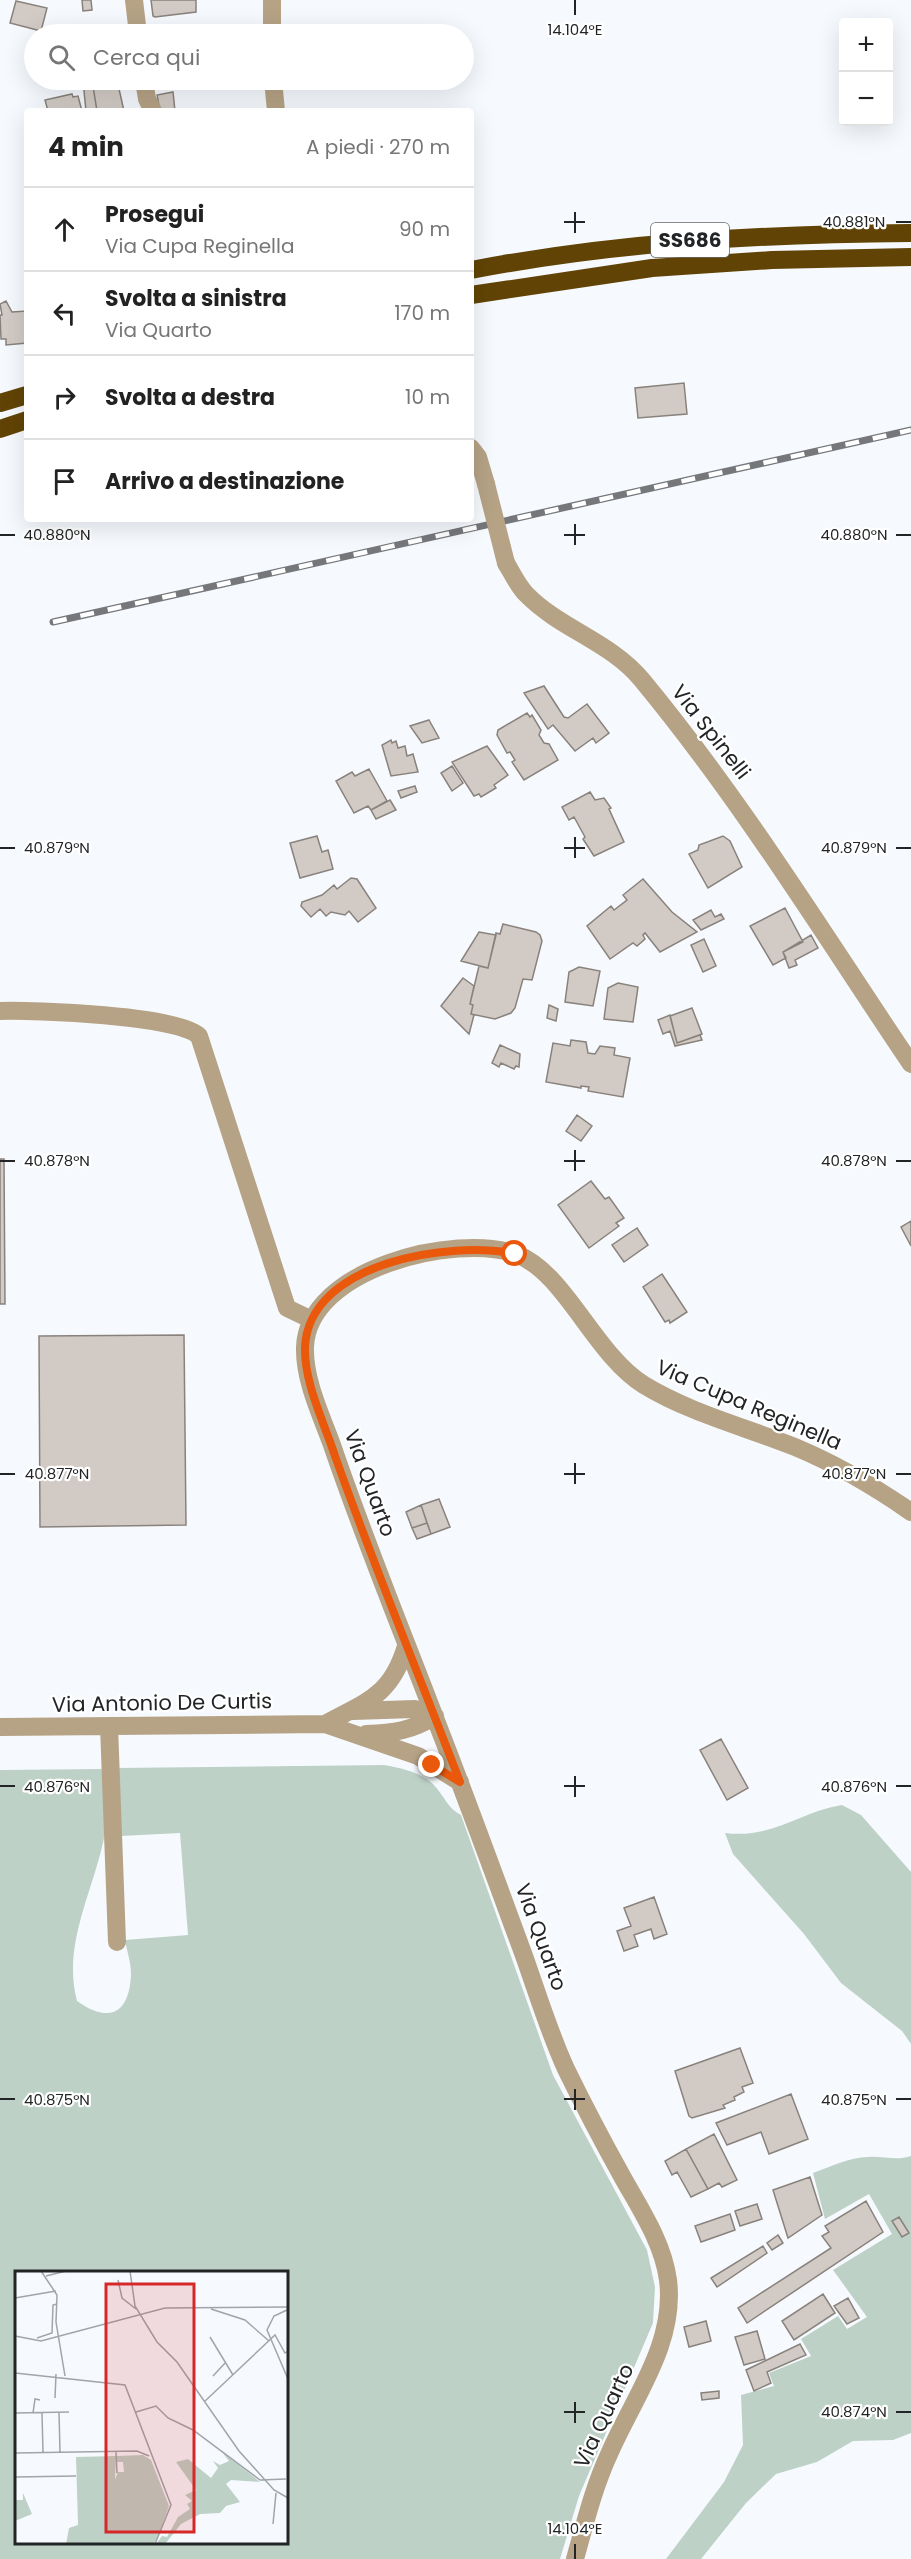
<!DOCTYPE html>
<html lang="it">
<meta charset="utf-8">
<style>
:root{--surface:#fff;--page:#f6f6f6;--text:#222;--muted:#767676;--line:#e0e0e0}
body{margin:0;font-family:Poppins,sans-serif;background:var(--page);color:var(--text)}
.controls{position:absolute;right:18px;top:18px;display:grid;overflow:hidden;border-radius:6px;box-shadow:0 6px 24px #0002}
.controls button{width:54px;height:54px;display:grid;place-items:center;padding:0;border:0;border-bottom:2px solid var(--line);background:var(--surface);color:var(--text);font:30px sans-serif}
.stop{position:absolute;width:18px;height:18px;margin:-14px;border:4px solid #ea580c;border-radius:50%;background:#fff}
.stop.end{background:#ea580c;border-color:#fff;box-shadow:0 2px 6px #0008}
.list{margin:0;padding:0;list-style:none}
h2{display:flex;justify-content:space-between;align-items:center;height:78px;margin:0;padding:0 24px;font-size:26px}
h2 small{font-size:20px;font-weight:400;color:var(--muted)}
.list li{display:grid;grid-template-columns:39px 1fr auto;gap:18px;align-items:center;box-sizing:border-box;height:84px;padding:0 24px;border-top:2px solid var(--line)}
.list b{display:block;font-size:22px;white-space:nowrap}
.list p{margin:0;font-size:20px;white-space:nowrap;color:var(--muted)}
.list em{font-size:20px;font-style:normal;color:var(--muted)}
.icon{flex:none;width:33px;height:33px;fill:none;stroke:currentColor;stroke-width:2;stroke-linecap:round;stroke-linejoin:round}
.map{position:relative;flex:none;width:911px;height:2559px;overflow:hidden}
.search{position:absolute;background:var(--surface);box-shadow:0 6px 24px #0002;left:24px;top:24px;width:450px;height:66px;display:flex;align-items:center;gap:15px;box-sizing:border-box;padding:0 21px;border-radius:33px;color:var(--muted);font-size:22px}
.panel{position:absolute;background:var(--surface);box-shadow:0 6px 24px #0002;left:24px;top:108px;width:450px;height:414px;border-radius:6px}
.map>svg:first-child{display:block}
.green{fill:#bdd1c7;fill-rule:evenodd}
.building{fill:#d2cbc5;stroke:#89827c;stroke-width:1.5}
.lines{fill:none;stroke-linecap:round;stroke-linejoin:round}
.minor{stroke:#b6a386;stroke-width:18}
.highway{stroke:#614405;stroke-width:18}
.rail-casing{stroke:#75777a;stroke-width:7}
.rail{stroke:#fff;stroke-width:4.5;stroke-dasharray:14;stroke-linecap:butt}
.minor-bridge{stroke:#b6a386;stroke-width:18}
.route{stroke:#ea580c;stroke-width:8}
.ticks{fill:none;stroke:#222426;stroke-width:2}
.labels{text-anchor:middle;stroke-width:4.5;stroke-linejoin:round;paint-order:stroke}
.shield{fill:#fff;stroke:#646667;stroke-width:1.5}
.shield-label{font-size:20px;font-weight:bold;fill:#222426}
.street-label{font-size:21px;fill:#222426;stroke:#fff}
.inset-road{fill:none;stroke:#a1a4a8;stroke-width:1.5}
.view{fill:#d62828;fill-opacity:0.15;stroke:#d62828;stroke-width:3}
.inset-edge{fill:none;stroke:#222426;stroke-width:3}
.ticks-label{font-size:15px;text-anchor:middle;fill:#222426;stroke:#fff;stroke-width:4.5;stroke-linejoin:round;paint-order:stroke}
</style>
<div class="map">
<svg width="911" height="2559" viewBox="0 0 911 2559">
<rect width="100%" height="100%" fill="#f6fafe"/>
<path class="green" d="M384,1765c17,3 36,7 49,19 10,10 15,25 28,31l92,260 94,175 8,37 -2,36 -74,173 -19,63h-560v-789l104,-1c0,22 4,48 0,69 -11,54 -42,107 -27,163 32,23 53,13 54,-28 0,-10 -4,-22 -6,-33l63,-5 -8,-102 -59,3 -6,-68zM16,2272h270v270h-270z
M842,1805l19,10 50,57v172l-9,-13 -61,-48 -37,-49 -71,-80 -8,-21c48,6 74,-21 117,-28z
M911,2156v277l-18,7 -40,1 -36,21 -41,12 -30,29 -45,56h-35l58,-77 19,-37 -2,-50 33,-9 -5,-13 42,-17 -10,-17 37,-23 9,13 20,-12 -34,-47 59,-36 -23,-40 -44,25 -12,-46c17,-6 37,-16 55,-16 16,-1 28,4 43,-1z"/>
<path class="building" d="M82,0h9l1,10 -9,1z
M151,0h45v12l-41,5 -2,-1z
M16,1l31,7 -6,23 -31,-8z
M127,29l1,5h-32z
M34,48v13l-7,1 1,-13z
M92,80h25l7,31h-27z
M92,80l5,31h-11l-3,-30z
M173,92l2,19h-15l-3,-16z
M72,94l1,3 5,-1 4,15h-34l-3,-11z
M6,301l6,11 15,-1v32l-21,2v-6h-5l-1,-24h2l-2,-11z
M684,383l3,31 -49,4 -3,-30z
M544,686l20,31 4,1 19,-14 22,29 -13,10 -3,-5 -18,13 -22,-26 -5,4 -24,-36z
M527,713l3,4 2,-2 9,15 -2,5 5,8 5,1 9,16 -34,20 -12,-18 3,-2 -5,-8 -3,1 -10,-18 1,-5z
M429,720l10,18 -17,5 -12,-17z
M391,740l1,3 4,-2 2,7 7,-2 2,10 6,-2 5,18 -27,4 -9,-31z
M487,746l21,29 -14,10 2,3 -15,9 -2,-3 -5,2 -22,-34z
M452,766l11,17 -11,8 -11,-18z
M369,769l18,32 -16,9 -3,-4 -14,7 -18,-32 16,-9 3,4z
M415,786l2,6 -16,6 -3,-7z
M590,792l5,8 9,-2 7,10 -2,1 15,33 -30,14 -11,-17 2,-2 -11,-20 -5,3 -7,-13z
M390,800l6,10 -20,9 -5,-9z
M317,836l5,16 6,-2 5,19 -33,9 -10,-35z
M723,836l7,5 12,26 -34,21 -19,-34 9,-4 1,-5z
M351,878l6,1 19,29 -18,14 -9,-11 -4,4 -14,-3 -5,4 -6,-7 -9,8 -10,-11 1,-4 20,-7 12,-10 3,4z
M643,879l29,33 25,20 -37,20 -15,-19 -2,2 2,4 -8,7 -4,-3 -23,16 -23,-33 24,-20 3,4 13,-10 -4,-5z
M785,908l18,34 -20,10 3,6 -13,7 -23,-39z
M711,910l4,7 6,-3 3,5 -23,11 -8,-10z
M503,924l33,8 4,3 2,6 -10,39 -9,-1 -8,29 -4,5 -16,6 -24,-5 2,-9 -3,-1 9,-38 9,2 8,-35 4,1z
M479,932l17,3 -8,33 -27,-7z
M811,935l7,13 -23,12 2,5 -8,3 -6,-16z
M704,939l12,27 -13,6 -12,-27z
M579,967l21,4 -7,35 -28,-4 4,-30z
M463,978l11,8 -4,18 3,1 -2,9 3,1 -5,19 -28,-28z
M618,983l20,4 -5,35 -29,-3 4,-31z
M549,1005l9,4 -2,12 -9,-3z
M692,1008l10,26 -25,9 -7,-27z
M670,1015l7,28 23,-8 2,5 -27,6 -5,-15 -7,3 -5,-14z
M571,1040l15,2 2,11 7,1 5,-8 15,2 -1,7 16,3 -7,39 -35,-6 1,-4 -8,-1v2l-35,-6 7,-39 17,3z
M500,1045l20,9 -1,13 -3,-1 -2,3 -13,-6 -2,4 -7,-4z
M577,1115l15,11 -11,15 -15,-10z
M0,1159h4l1,145h-5z
M591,1181l14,18 4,-2 15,21 -8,5 3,3 -30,22 -31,-43z
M911,1221v25l-10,-19z
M637,1228l11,17 -24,17 -12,-17z
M662,1274l25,38 -17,11 -1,-3 -4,2 -22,-35z
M184,1335l2,190 -146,2 -1,-191z
M439,1499l11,28 -19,7 -10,-29z
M421,1505l6,18 -15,5 -6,-16z
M427,1523l4,11 -14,5 -5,-11z
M721,1739l27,49 -21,12 -27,-50z
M654,1897l13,37 -13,5 -3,-10 -17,6 4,11 -14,5 -7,-20 14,-5 -7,-18z
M740,2048l13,35 -11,4 2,5 -10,5 1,3 -12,5 2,3 -33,10 -3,-2 -14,-45z
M791,2094l17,45 -39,15 -8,-22 -34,13 -11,-22z
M714,2134l23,46 -15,7 -3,-4 -11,6 -22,-40z
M686,2149l22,40 -17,8 -14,-25 -5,3 -7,-14z
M810,2177l12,38 -34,23 -15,-48z
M866,2201l17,31 -136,91 -9,-15 93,-60 -9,-12 7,-4 -4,-6z
M757,2204l5,15 -22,7 -5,-15z
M730,2214l5,16 -34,12 -6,-16z
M899,2217l10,16 -7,4 -10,-16z
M778,2235l5,8 -11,7 -5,-7z
M763,2246l4,7 -50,34 -6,-9z
M823,2294l12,19 -41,27 -12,-19z
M848,2298l11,20 -12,6 -13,-18z
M706,2321l5,20 -22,6 -5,-20z
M757,2331l8,28 -21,6 -9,-28z
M800,2344l6,11 -39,17 4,11 -17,8 -8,-21z
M719,2391v7l-17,2 -1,-7z"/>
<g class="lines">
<path class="minor" d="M134,0l4,34
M272,0v34
M144,80l3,19 6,12
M273,80l3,31
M471,448l7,9 8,27
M506,563c6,10 12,23 20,31 34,35 85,48 116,86 100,121 182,255 269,384
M0,1011c35,-1 177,4 199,25l88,272 25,12
M353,1711l62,-2 20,7
M325,1724c42,-23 66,-28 81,-78
M109,1726l8,216
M0,1727l325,-3 93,32 42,26
M366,1734c27,-1 46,-3 69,-18
M575,2559c10,-36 19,-73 35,-107 24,-55 66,-109 58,-172 -5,-37 -27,-70 -45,-102 -20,-36 -39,-72 -57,-109 -17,-37 -29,-77 -43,-116 -28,-76 -56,-153 -86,-230 -35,-92 -73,-184 -105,-278 -11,-30 -28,-65 -27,-98 3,-79 151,-114 211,-93 49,18 78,100 128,131 46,28 101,42 151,62 41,17 80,40 116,65"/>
<path class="highway" d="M471,270c145,-28 292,-36 440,-37
M471,295l181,-27 120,-8 139,-3
M0,403l27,-8
M0,429l27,-9"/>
<g class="rail-casing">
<path id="rail" d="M53,622l858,-192"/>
</g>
<use href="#rail" class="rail"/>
<path class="minor-bridge" d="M486,484l20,79"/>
</g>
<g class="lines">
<path class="route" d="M432,1765l28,17c-42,-109 -86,-216 -125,-326 -11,-34 -31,-73 -30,-109 4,-85 146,-107 210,-93"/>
</g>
<path class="ticks" d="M575,0v15M575,212v21M564,222h21M896,222h15M575,524v21M0,535h15M564,535h21M896,535h15M575,837v21M0,848h15M564,848h21M896,848h15M575,1150v21M0,1161h15M564,1161h21M896,1161h15M575,1463v21M0,1474h15M564,1474h21M896,1474h15M575,1776v21M0,1786h15M564,1786h21M896,1786h15M575,2089v21M0,2099h15M564,2099h21M896,2099h15M575,2402v21M564,2412h21M896,2412h15M575,2544v15"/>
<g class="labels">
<rect class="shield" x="651" y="223" width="78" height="34" rx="4.5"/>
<g class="shield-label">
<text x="690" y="247">SS686</text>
</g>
<g class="street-label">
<text transform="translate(711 732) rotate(52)" y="7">Via Spinelli</text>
<text transform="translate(749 1405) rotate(23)" y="7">Via Cupa Reginella</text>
<text transform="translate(370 1483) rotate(70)" y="7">Via Quarto</text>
<text transform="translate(162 1703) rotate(-1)" y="7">Via Antonio De Curtis</text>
<text transform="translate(541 1937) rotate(70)" y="7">Via Quarto</text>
<text transform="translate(604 2416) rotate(-65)" y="7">Via Quarto</text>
</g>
</g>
<g transform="translate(15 2271)">
<rect width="273" height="273" fill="#f6fafe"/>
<path d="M207,181l38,30 -29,-2 -5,4 14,18 -14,4 -6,7 -20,1 -19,10 -16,20h-9l6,-8 5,1 11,-20 12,-8 -3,-5 5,-3 -7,-6 11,-5 -20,-28 12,-3 23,19 7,-10 -5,-7 7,4 9,-4zM128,184l8,5 18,46 -12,33 -4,5h-87l3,-16 9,-3 -2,-68 40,-1 -1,24 3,-8h6l-1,-10h-6v-6zM8,222l9,21 -17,7v-21h8z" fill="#bdd1c7"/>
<path class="inset-road" d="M26,0l16,24 -1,27 9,54M115,0l5,35 22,36 20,20 62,89 35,39 14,8M31,5l20,-5M103,9l4,18 14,11M0,27l41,-7M196,38l34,11 24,21M272,39l-13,6 -7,14 21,49M0,65l26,5 124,-33 123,-1M195,66l23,38M22,67l15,-5 1,-28 4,-1M0,102l110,12 46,120 -16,39M198,105l13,-14M40,127l1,-24M189,131l71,-67 10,18 3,-2M44,141l1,40M121,141l20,-6 12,12 25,12 67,50 26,-1M0,142l54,-1M18,142l2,-14 5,1M27,142l1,39M101,181l1,21M0,182l122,-2 12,5M0,206l61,-1M258,253l3,-31"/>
<path class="view" d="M91,13h88v248h-88z"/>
<rect width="273" height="273" class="inset-edge"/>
</g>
<g class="ticks-label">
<text x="575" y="35">14.104°E</text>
<text x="854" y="227">40.881°N</text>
<text x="57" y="540">40.880°N</text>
<text x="854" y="540">40.880°N</text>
<text x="57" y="853">40.879°N</text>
<text x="854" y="853">40.879°N</text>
<text x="57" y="1166">40.878°N</text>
<text x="854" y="1166">40.878°N</text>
<text x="57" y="1479">40.877°N</text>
<text x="854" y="1479">40.877°N</text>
<text x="57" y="1792">40.876°N</text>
<text x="854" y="1792">40.876°N</text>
<text x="57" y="2105">40.875°N</text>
<text x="854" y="2105">40.875°N</text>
<text x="854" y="2417">40.874°N</text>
<text x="575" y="2534">14.104°E</text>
</g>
</svg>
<div class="controls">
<button>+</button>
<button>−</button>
</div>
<div class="stop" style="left:515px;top:1254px"></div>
<div class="stop end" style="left:432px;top:1765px"></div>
<div class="search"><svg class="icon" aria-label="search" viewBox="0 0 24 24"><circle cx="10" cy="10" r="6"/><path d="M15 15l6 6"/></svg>Cerca qui</div>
<section class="panel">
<h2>4 min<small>A piedi · 270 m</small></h2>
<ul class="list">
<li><svg class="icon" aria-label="ahead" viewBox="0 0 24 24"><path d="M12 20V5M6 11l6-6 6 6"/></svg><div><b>Prosegui</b><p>Via Cupa Reginella</p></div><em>90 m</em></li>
<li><svg class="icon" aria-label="left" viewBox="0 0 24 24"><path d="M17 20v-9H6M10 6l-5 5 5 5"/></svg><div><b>Svolta a sinistra</b><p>Via Quarto</p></div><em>170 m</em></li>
<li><svg class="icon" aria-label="right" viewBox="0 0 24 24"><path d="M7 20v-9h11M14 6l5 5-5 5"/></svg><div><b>Svolta a destra</b></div><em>10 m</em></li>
<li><svg class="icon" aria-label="arrive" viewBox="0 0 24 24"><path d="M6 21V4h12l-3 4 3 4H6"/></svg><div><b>Arrivo a destinazione</b></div></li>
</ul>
</section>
</div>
